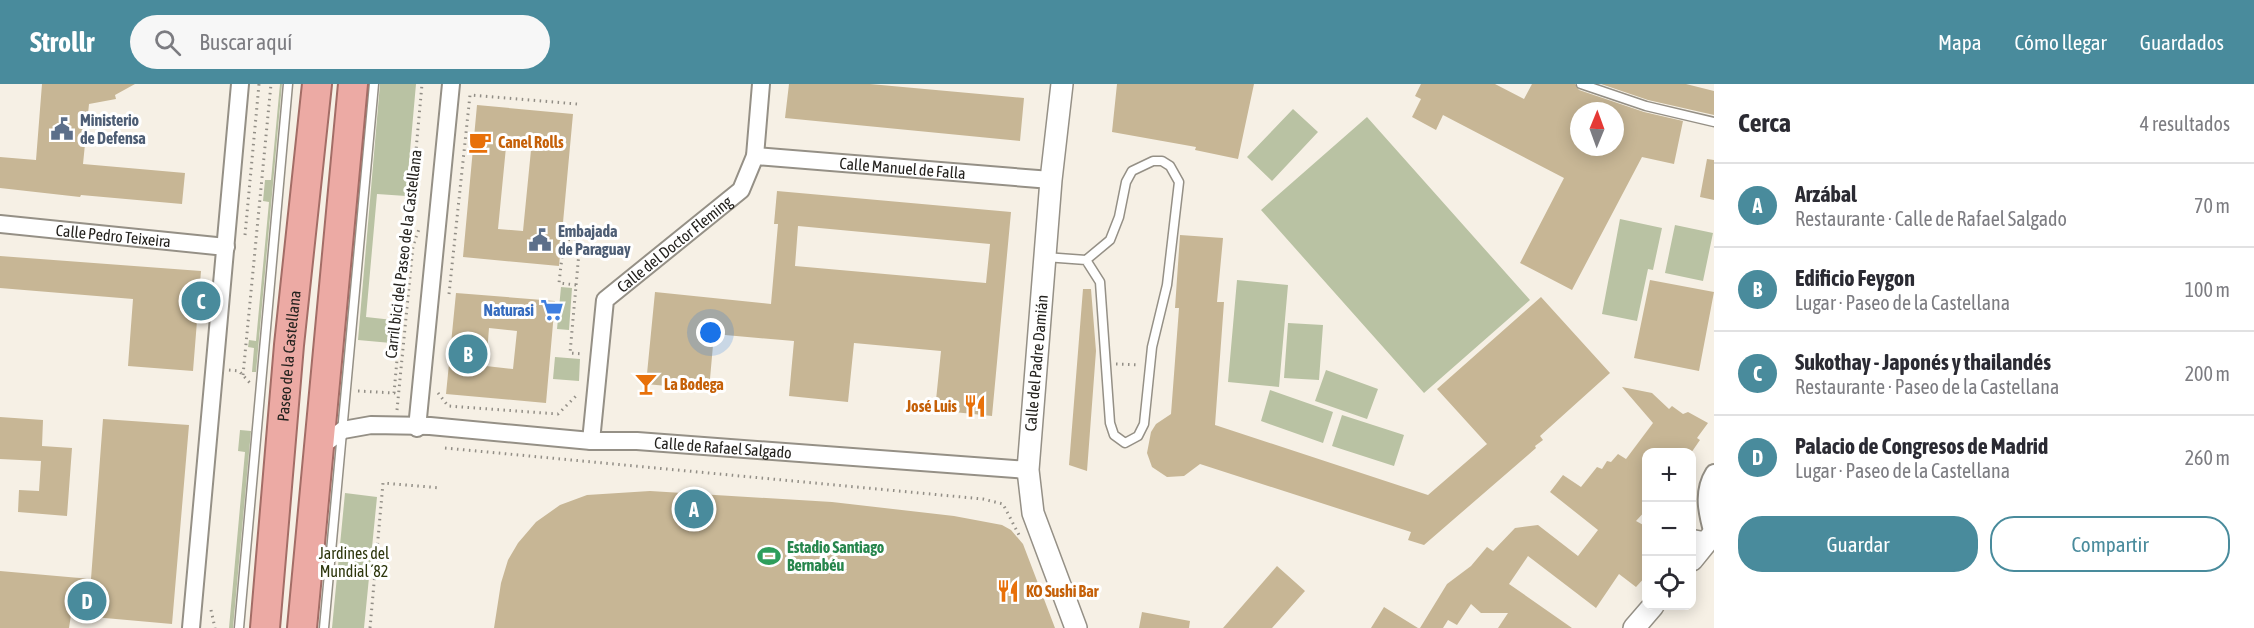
<!DOCTYPE html>
<html lang="es">
<meta charset="utf-8">
<style>
:root{--surface:#fff;--page:#f7f7f7;--text:#2b2b33;--muted:#7c7c81;--line:#e1e1e2;--accent:#498b9c}
body{margin:0;font-family:"Asap Condensed",sans-serif;background:var(--page);color:var(--text)}
.controls{position:absolute;right:18px;bottom:18px;display:grid;overflow:hidden;border-radius:12px;box-shadow:0 3px 15px #0003}
.controls button{width:54px;height:54px;display:grid;place-items:center;padding:0;border:0;border-bottom:2px solid var(--line);background:var(--surface);color:var(--text);font:30px sans-serif}
.compass{position:absolute;left:1570px;top:18px;width:54px;height:54px;border-radius:50%;background:var(--surface);box-shadow:0 3px 15px #0003;rotate:1deg}
.you{position:absolute;left:711px;top:249px;width:21px;height:21px;margin:-15px;border:4px solid #fff;border-radius:50%;background:#1a73e8;box-shadow:0 0 0 9px #1a73e833}
.badge{display:grid;place-items:center;width:39px;height:39px;border-radius:50%;background:var(--accent);color:#fff;font-size:20px;font-weight:700}
.pin{position:absolute;translate:-50% -50%;border:3px solid #fff;box-shadow:0 2px 6px #0006}
.list{margin:0;padding:0;list-style:none}
h2{display:flex;justify-content:space-between;align-items:center;height:78px;margin:0;padding:0 24px;font-size:26px}
h2 small{font-size:20px;font-weight:400;color:var(--muted)}
.list li{display:grid;grid-template-columns:39px 1fr auto;gap:18px;align-items:center;box-sizing:border-box;height:84px;padding:0 24px;border-top:2px solid var(--line)}
.list b{display:block;font-size:22px;white-space:nowrap}
.list p{margin:0;font-size:20px;white-space:nowrap;color:var(--muted)}
.list em{font-size:20px;font-style:normal;color:var(--muted)}
.actions{display:flex;gap:12px;padding:18px 24px}
.actions a{flex:1;padding:14px 0;border:2px solid var(--accent);border-radius:24px;text-align:center;font-size:21px;color:var(--accent)}
.actions .main{background:var(--accent);color:#fff}
.icon{flex:none;width:33px;height:33px;fill:none;stroke:currentColor;stroke-width:2;stroke-linecap:round;stroke-linejoin:round}
.map{position:relative;flex:none;width:1714px;height:544px;overflow:hidden}
header{display:flex;align-items:center;gap:36px;box-sizing:border-box;height:84px;padding:0 30px;background:var(--accent);color:#fff}
header strong{font-size:28px}
nav{display:flex;gap:33px;margin-inline-start:auto;font-size:21px}
.search{width:420px;height:54px;background:var(--page);display:flex;align-items:center;gap:15px;box-sizing:border-box;padding:0 21px;border-radius:33px;color:var(--muted);font-size:22px}
main{display:flex}
aside{flex:1;background:var(--surface)}
.map>svg:first-child{display:block}
.green{fill:#b9c2a3}
.building{fill:#c7b695;fill-rule:evenodd}
.lines{fill:none;stroke-linecap:round;stroke-linejoin:round}
.service-casing{stroke:#959086;stroke-width:11}
.minor-casing{stroke:#959086;stroke-width:20}
.tertiary-casing{stroke:#959086;stroke-width:24}
.trunk-casing{stroke:#a36d66;stroke-width:32}
.path{stroke:#928e86;stroke-width:3;stroke-dasharray:1.5 4.5;stroke-linecap:butt}
.service{stroke:#fff;stroke-width:8}
.minor{stroke:#fff;stroke-width:16}
.tertiary{stroke:#fff;stroke-width:21}
.trunk{stroke:#ecaaa4;stroke-width:28}
.labels{text-anchor:middle;stroke-width:6;stroke-linejoin:round;paint-order:stroke}
.service-label{font-size:16px;font-weight:bold;fill:#4e5e75;stroke:#fff;text-anchor:start}
.food-label{font-size:16px;font-weight:bold;fill:#c56008;stroke:#fff;text-anchor:start}
.street-label{font-size:16px;fill:#24221e;stroke:#fff}
.shop-label{font-size:16px;font-weight:bold;fill:#366cbe;stroke:#fff;text-anchor:end}
.leisure-label{font-size:16px;font-weight:bold;fill:#27864d;stroke:#fff;text-anchor:start}
.park-label{font-size:16px;fill:#2d360c;stroke:#fff}
</style>
<header>
<strong>Strollr</strong>
<div class="search"><svg class="icon" aria-label="search" viewBox="0 0 24 24"><circle cx="10" cy="10" r="6"/><path d="M15 15l6 6"/></svg>Buscar aquí</div>
<nav><a>Mapa</a><a>Cómo llegar</a><a>Guardados</a></nav>
</header>
<main>
<div class="map">
<svg width="1714" height="544" viewBox="0 0 1714 544">
<rect width="100%" height="100%" fill="#f6f0e5"/>
<path class="green" d="M280,0h2l-26,288h-4l2,-24 -6,-1 1,-7 7,1 13,-139 -6,-1 2,-21h6z
M380,0h36l-10,112 -29,-2 -11,123 27,3 -2,23 -33,-3z
M1293,25l25,23 -46,49 -25,-24z
M1367,33l163,183 -106,93 -163,-183z
M1620,135l42,9 -9,42 -5,-1 -11,52 -35,-7z
M1675,141l38,8 -10,48 -38,-8z
M1237,196l51,5 -9,102 -51,-5z
M561,203l11,1 -3,42 -12,-1z
M1288,239l35,2 -4,55 -35,-2z
M555,273l25,2 -1,22 -26,-2z
M1326,286l52,19 -11,30 -52,-18z
M1270,306l63,22 -10,31 -62,-22z
M1342,331l62,20 -10,31 -62,-20z
M240,346l11,1 -18,197h-4l16,-176 -7,-1z
M345,409l32,4 -13,131h-32z"/>
<path class="building" d="M42,0h93l-20,11 1,4 -27,5 -6,60 102,9 -3,31 -101,-9 -1,2 -80,-9v-31l36,3z
M789,0h81l154,14 -4,43 -235,-23z
M1117,0h137l-16,75 -43,-9 1,-3 -84,-15z
M1421,0h74l29,15 8,-15h43l4,6 65,22 39,9 -9,43 -32,-7 -70,133 -52,-27 44,-85 -121,-63 -7,15 -24,-13 9,-18 -6,-3zM1579,27h36v36h-36z
M1601,0h85l28,7v24l-66,-15z
M477,21l96,9 -14,152 -96,-9zM506,63l25,3 -8,81 -25,-2z
M1707,75l7,1v40l-14,-3z
M777,107l234,21 -19,204 -57,-6 6,-59 -87,-8 -6,59 -59,-6 5,-55 -80,-7 -5,56 -63,-6 9,-92 116,12 7,-80h-4zM798,142l192,18 -4,39 -191,-17z
M1180,151l43,3 -6,64h7l-9,123 213,70 59,-51 -50,-55 104,-92 69,76 -70,63 3,4 -8,6 1,2 -112,97 -16,-5 3,-8 -211,-68 -16,12 -17,1 -15,-10 -5,-14 4,-21 5,-8 15,-10 8,-106h-4z
M0,172l201,15 -8,100 -65,-5 5,-67 -133,-11z
M1650,196l64,12 -15,79 -65,-13z
M1083,205h8l5,62 -9,120 -18,-6z
M456,209l99,8 -9,102 -100,-9zM489,244l28,3 -4,38 -27,-3z
M1622,303l30,6 17,16 3,-3 11,8 5,-2 20,11 -11,15 3,2 -9,13h-44v56l-11,12 11,6v48l-11,12 -17,-13 -23,34 -68,-52 -19,28 63,44h-74l10,-15h-27l-10,-9 -14,21 -9,-5 -5,8h-23l27,-44 24,-18 16,-19 6,4 22,-23 23,-3 40,31 20,-26 -48,-38 13,-17 18,12 16,-20 5,2 5,-8 4,1 7,-8 8,5 27,-36z
M0,333l43,3 -1,26 30,2 -5,68 -49,-4 1,-22 20,1 2,-30 -41,-2z
M103,335l86,6 -17,199 -101,-9 -2,13h-69v-57l91,8z
M650,407l182,11 122,14 48,9 9,5 12,14 32,84h-561l7,-45 7,-23 10,-17 18,-21 24,-17 27,-10z
M1277,482l28,25 -33,37h-49z
M1384,523l34,21h-47z
M1142,528l48,9 -1,7h-50z"/>
<g class="lines">
<g class="service-casing">
<path id="service" d="M1581,0l65,22 68,16
M1045,173l41,3 24,-20 9,-23 7,-35 6,-11 21,-10h9l8,5 9,16 -12,103 -15,62 -8,77 -6,12 -13,7 -11,-8 -4,-12 -10,-141 -14,-22
M1692,450l16,3
M239,544l49,-544
M324,544l50,-544"/>
</g>
<g class="minor-casing">
<g id="minor">
<path id="s1" d="M755,72l296,24"/>
<path id="s2" d="M0,140l226,23"/>
<path d="M417,344l34,-344"/>
<path id="s3" d="M591,357l14,-141 136,-110 14,-34 6,-72"/>
<path id="s4" d="M320,363l23,-17 28,-5 59,1 161,15h46l391,29"/>
<path d="M1713,450c-6,-21 -11,-42 1,-61"/>
<path d="M191,544l49,-544"/>
</g>
</g>
<g class="tertiary-casing">
<path id="tertiary" d="M1062,0l-11,96 -23,290 5,43 43,115
M1692,476l22,-27
M1634,544l19,-22"/>
</g>
<g class="trunk-casing">
<g id="trunk">
<path id="s5" d="M265,544l24,-283 28,-261"/>
<path d="M302,544l51,-544"/>
</g>
</g>
<path class="path" d="M245,151l14,-151
M576,201l-17,-2 5,-44 16,2 -10,112 14,1
M449,210l21,-199 107,9
M1116,280l24,1
M229,286l10,1 11,12
M243,291l28,-291
M358,307l36,2 28,-309
M438,309l10,13 110,8 20,-20
M397,326l16,-164 6,-17
M445,364l538,51 20,5 16,31
M211,526l4,18
M370,544l13,-145 58,5"/>
<use href="#service" class="service"/>
<use href="#minor" class="minor"/>
<use href="#tertiary" class="tertiary"/>
<use href="#trunk" class="trunk"/>
</g>
<defs>
<g id="civic-bare" transform="scale(1.8)"><path d="M-.6-6.5H3V-4.5H.6V-3L4-1V1h2V6H-6V1h2V-1L-.6-3ZM-1.2 2.5V6h2.4V2.5Z" fill="#5c6f8a" stroke="#fff" stroke-width="2.5" paint-order="stroke"/></g>
<g id="cafe-bare" transform="scale(1.8)"><path d="M-5.5-4.5H6V0H3Q3 3.5 0 3.5H-2.5Q-5.5 3.5-5.5 0ZM3-3.2v2h1.7v-2ZM-6 4.5H4V6H-6Z" fill="#e8710a" stroke="#fff" stroke-width="2.5" paint-order="stroke"/></g>
<g id="supermarket-bare" transform="scale(1.8)"><path d="M-6-5.5h2.5l.6 2H6L4.5 2H-2.5L-4.4-4H-6ZM-1.5 3.2a1.3 1.3 0 1 0 .1 0ZM3 3.2a1.3 1.3 0 1 0 .1 0Z" fill="#3f7fe0" stroke="#fff" stroke-width="2.5" paint-order="stroke"/></g>
<g id="bar-bare" transform="scale(1.8)"><path d="M-6-5H6L.8 .8V4.5H3.5V6h-7V4.5H-.8V.8Z" fill="#e8710a" stroke="#fff" stroke-width="2.5" paint-order="stroke"/></g>
<g id="restaurant-bare" transform="scale(1.8)"><path d="M-5-6h1v4h1v-4h1v4h1v-4h1v5L-1.5 .5V6h-2V.5L-5-1ZM5-6V6H3V1.5H1.5Q1.5-4 5-6Z" fill="#e8710a" stroke="#fff" stroke-width="2.5" paint-order="stroke"/></g>
<g id="stadium-bare" transform="scale(1.8)"><path d="M0-5a6.5 5 0 1 0 0 10a6.5 5 0 1 0 0-10ZM-3.5-1.8h7v3.6h-7Z" fill="#2e9e5b" stroke="#fff" stroke-width="2.5" paint-order="stroke"/></g>
</defs>
<g fill-rule="evenodd">
<use href="#civic-bare" x="62" y="45"/>
<use href="#cafe-bare" x="480" y="58"/>
<use href="#civic-bare" x="540" y="156"/>
<use href="#supermarket-bare" x="552" y="226"/>
<use href="#bar-bare" x="646" y="300"/>
<use href="#restaurant-bare" x="975" y="322"/>
<use href="#stadium-bare" x="769" y="472"/>
<use href="#restaurant-bare" x="1008" y="507"/>
</g>
<g class="labels">
<g class="service-label">
<text x="80" y="42">Ministerio<tspan x="80" dy="18">de Defensa</tspan></text>
<text x="558" y="153">Embajada<tspan x="558" dy="18">de Paraguay</tspan></text>
</g>
<g class="food-label">
<text x="498" y="64">Canel Rolls</text>
<text x="664" y="306">La Bodega</text>
<text x="957" y="328" text-anchor="end">José Luis</text>
<text x="1026" y="513">KO Sushi Bar</text>
</g>
<g class="street-label">
<text dy="6" stroke="none"><textPath href="#s1" startOffset="148">Calle Manuel de Falla</textPath></text>
<text dy="6" stroke="none"><textPath href="#s2" startOffset="114">Calle Pedro Teixeira</textPath></text>
<text dy="6" stroke="none"><textPath href="#s3" startOffset="231">Calle del Doctor Fleming</textPath></text>
<text transform="translate(403 170) rotate(-83)" y="6">Carril bici del Paseo de la Castellana</text>
<text dy="6" stroke="none"><textPath href="#s5" startOffset="273">Paseo de la Castellana</textPath></text>
<text transform="translate(1036 279) rotate(-85)" y="6">Calle del Padre Damián</text>
<text dy="6" stroke="none"><textPath href="#s4" startOffset="410">Calle de Rafael Salgado</textPath></text>
</g>
<g class="shop-label">
<text x="534" y="232">Naturasi</text>
</g>
<g class="leisure-label">
<text x="787" y="469">Estadio Santiago<tspan x="787" dy="18">Bernabéu</tspan></text>
</g>
<g class="park-label">
<text x="354" y="475">Jardines del<tspan x="354" dy="18">Mundial ´82</tspan></text>
</g>
</g>
</svg>
<div class="controls">
<button>+</button>
<button>−</button>
<button><svg class="icon" aria-label="locate" viewBox="0 0 24 24"><circle cx="12" cy="12" r="6"/><path d="M12 2v4M12 18v4M2 12h4M18 12h4"/></svg></button>
</div>
<svg class="compass" viewBox="-18 -18 36 36"><path d="M0-13l5 13h-10z" fill="#e53935"/><path d="M0 13l5-13h-10z" fill="#7c7c81"/></svg>
<div class="you"></div>
<div class="pin badge" style="left:694px;top:425px">A</div>
<div class="pin badge" style="left:468px;top:270px">B</div>
<div class="pin badge" style="left:201px;top:217px">C</div>
<div class="pin badge" style="left:87px;top:517px">D</div>
</div>
<aside>
<h2>Cerca<small>4 resultados</small></h2>
<ul class="list">
<li><span class="badge">A</span><div><b>Arzábal</b><p>Restaurante · Calle de Rafael Salgado</p></div><em>70 m</em></li>
<li><span class="badge">B</span><div><b>Edificio Feygon</b><p>Lugar · Paseo de la Castellana</p></div><em>100 m</em></li>
<li><span class="badge">C</span><div><b>Sukothay - Japonés y thailandés</b><p>Restaurante · Paseo de la Castellana</p></div><em>200 m</em></li>
<li><span class="badge">D</span><div><b>Palacio de Congresos de Madrid</b><p>Lugar · Paseo de la Castellana</p></div><em>260 m</em></li>
</ul>
<div class="actions"><a class="main">Guardar</a><a>Compartir</a></div>
</aside>
</main>
